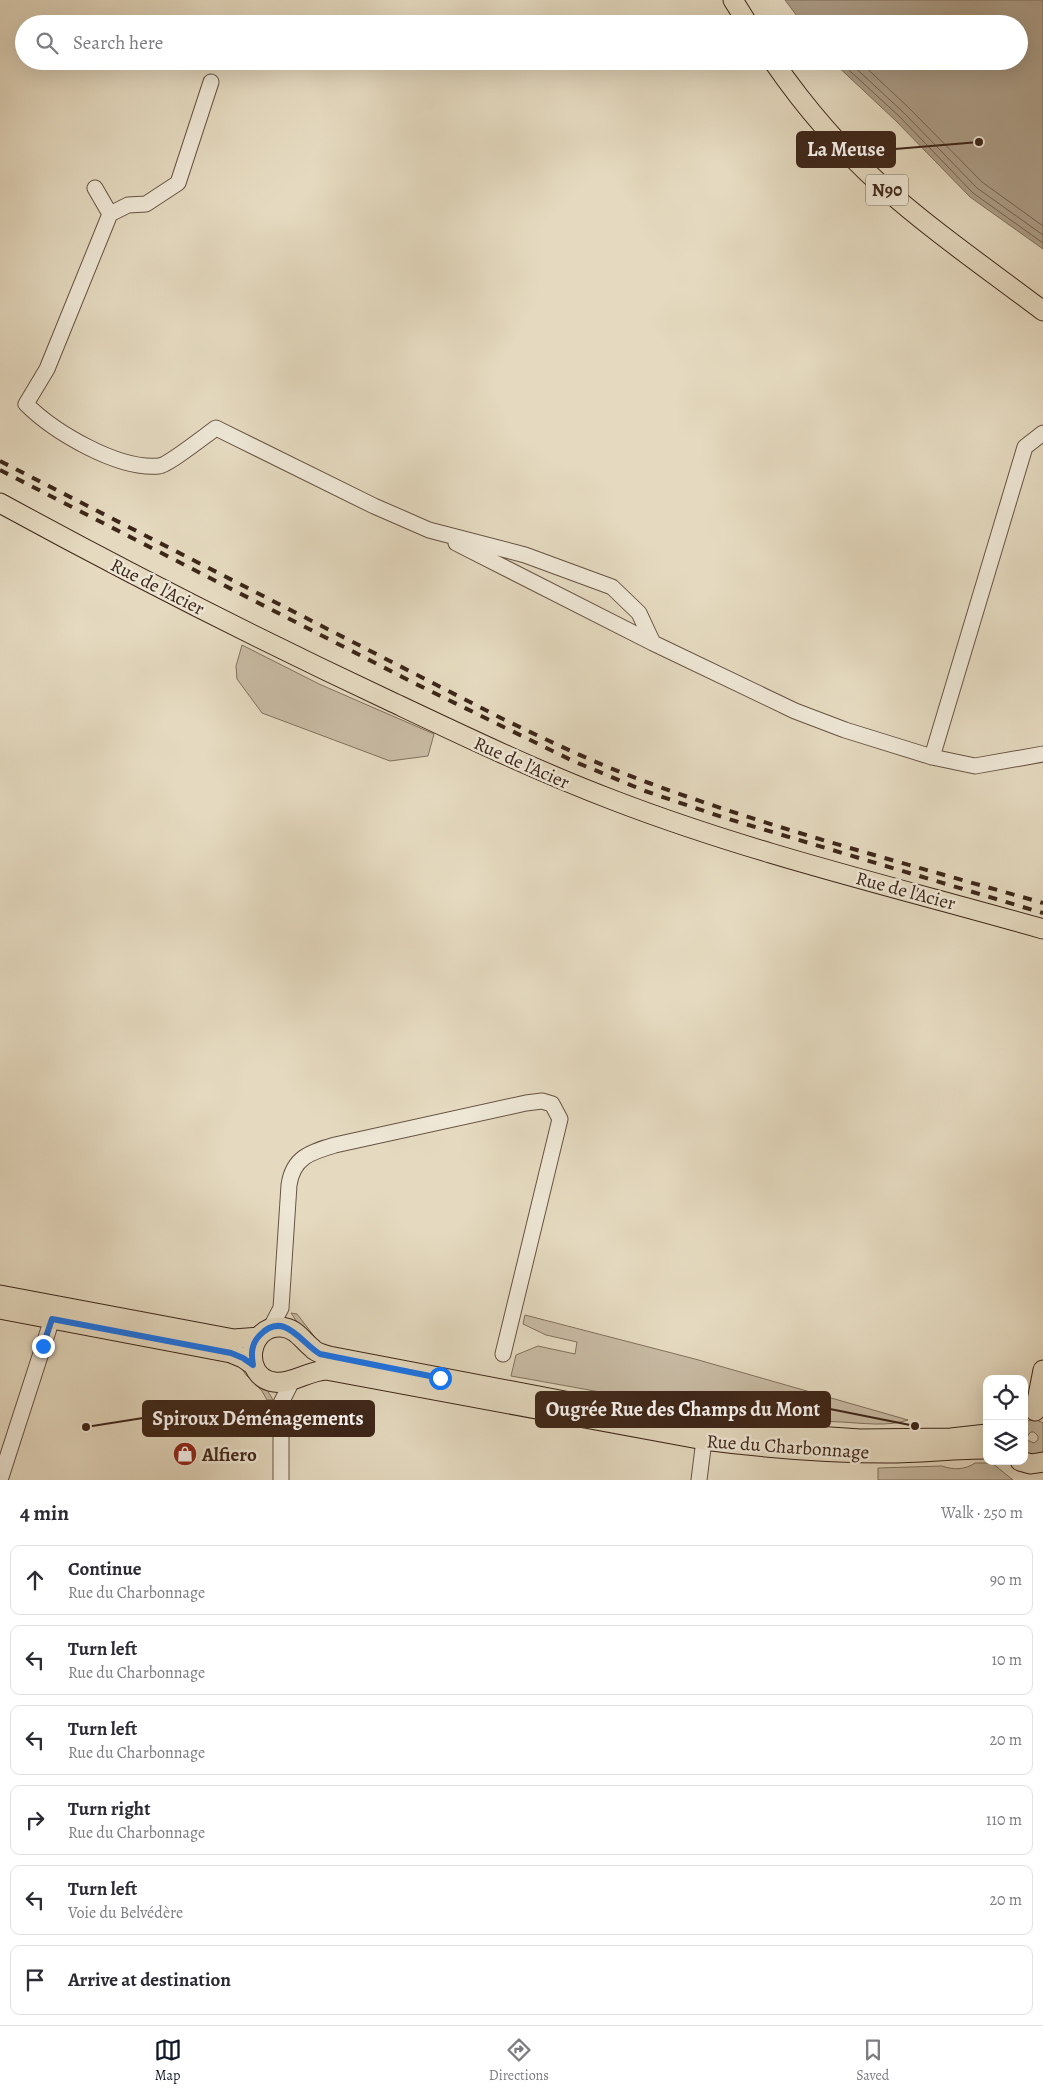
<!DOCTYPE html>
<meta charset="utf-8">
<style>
:root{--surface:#fff;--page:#f7f7f7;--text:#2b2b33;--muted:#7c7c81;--line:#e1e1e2;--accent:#111827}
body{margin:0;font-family:Alegreya,serif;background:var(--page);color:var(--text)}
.controls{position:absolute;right:15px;bottom:15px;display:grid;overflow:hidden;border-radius:10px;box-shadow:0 5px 20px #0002}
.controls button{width:45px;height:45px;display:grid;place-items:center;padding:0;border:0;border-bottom:1px solid var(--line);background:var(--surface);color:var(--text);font:25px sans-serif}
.stop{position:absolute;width:15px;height:15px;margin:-11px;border:4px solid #1a73e8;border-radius:50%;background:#fff}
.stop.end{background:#1a73e8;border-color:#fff;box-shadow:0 1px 5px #0008}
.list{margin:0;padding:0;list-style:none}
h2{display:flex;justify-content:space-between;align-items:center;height:65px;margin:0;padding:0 20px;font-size:21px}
h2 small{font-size:16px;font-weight:400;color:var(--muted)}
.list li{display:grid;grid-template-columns:32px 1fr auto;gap:15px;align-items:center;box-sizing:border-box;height:70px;margin:0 10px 10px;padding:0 10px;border:1px solid var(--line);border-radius:10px}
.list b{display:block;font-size:19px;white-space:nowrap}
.list p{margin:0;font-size:16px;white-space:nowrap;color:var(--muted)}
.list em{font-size:16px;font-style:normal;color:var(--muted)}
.icon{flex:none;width:28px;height:28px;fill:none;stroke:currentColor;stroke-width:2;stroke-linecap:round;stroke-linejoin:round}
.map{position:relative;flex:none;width:1043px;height:1480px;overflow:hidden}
.search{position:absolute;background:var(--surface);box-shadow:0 5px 20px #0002;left:15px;right:15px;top:15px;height:55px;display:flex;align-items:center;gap:12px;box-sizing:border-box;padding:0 18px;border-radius:28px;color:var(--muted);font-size:19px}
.sheet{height:545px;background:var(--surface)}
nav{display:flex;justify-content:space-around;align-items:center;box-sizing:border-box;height:70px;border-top:1px solid var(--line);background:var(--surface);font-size:14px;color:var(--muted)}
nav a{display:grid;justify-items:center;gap:2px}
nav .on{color:var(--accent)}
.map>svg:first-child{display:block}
.green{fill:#c8bba4;stroke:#82705e;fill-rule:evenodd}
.water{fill:#ac9d87;stroke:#806d5b}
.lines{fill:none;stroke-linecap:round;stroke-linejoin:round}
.shore{stroke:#746250;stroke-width:1}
.minor-casing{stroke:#675343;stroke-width:17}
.major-casing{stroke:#3d2619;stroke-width:21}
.minor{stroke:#eee7d6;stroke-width:15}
.major{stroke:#e5dac0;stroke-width:19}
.rail{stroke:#3d2619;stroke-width:4;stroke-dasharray:9 9;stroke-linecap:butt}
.route{stroke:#1a73e8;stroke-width:6}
.labels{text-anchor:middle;stroke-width:5;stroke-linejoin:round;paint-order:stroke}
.shield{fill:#eee7d6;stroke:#726052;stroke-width:1}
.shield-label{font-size:18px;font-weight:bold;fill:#3d2619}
.street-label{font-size:19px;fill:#3d2619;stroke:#eee7d6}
.poi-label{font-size:19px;font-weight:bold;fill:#3d2619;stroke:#eee7d6;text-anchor:start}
.leader{fill:none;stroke:#3d2619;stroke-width:2}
.callout-dot{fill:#3d2619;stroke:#eee7d6;stroke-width:2}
.callout{fill:#3d2619;stroke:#3d2619;stroke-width:2}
.callout-label{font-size:20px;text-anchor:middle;font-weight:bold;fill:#fff}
</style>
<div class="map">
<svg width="1043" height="1480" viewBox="0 0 1043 1480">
<rect width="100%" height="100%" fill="#e5dac0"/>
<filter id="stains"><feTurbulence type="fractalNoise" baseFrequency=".004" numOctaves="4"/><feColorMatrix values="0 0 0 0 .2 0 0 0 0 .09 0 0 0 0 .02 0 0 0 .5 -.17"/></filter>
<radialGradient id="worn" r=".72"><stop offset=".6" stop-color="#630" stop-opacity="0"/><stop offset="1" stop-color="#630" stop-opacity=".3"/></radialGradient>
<path class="green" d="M242,645l77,39 115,50 -6,22 -38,5 -128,-48 -25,-34 -1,-13z
M291,1313l6,1 20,26 9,6 -1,5 -26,-26z
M525,1315l170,44 213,61c-20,7 -46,3 -67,2 -111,-3 -220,-27 -330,-46l5,-21 22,-9 37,8 2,-12 -31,-7 -23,-11z
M235,1358l31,30 7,12h-6l-5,-9 -16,-16z
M1035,1419l8,4v29l-11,3 -8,-2v-31zM1031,1432h3l4,4v4l-4,3 -7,-3 1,-5z
M975,1463h17l21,17h-135v-12l64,-2c11,4 23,4 33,-3z"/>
<path class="water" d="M785,0h258v249l-73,-52 -74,-76 -64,-60h187v-37h-216z"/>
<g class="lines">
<path class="shore" d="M839,61l61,56 73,76 70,50
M848,61l56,52 73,75 66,47
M859,61l50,47 73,74 61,44"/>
<g class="minor-casing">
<path id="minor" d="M211,82l-33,101 -32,21 -18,1 -18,9 -63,155 -21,35c28,28 92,66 133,62 9,-1 47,-31 57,-38l158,78 55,24 96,25 87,32 27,26 14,30
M95,188l15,26
M456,543l197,100 142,68 50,19 87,27 43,9 68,-12
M932,757l93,-310 18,-14
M270,1329l11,-21 8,-123c4,-28 22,-33 46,-40l191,-42 16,-2 10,3 8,15 -57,235
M0,1480l52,-161
M281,1480v-77l12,-24
M699,1480l5,-40"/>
</g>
<g class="major-casing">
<path id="major" d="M733,0l15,24
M773,61c31,45 67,87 108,124 50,45 108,85 162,126
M0,503c128,70 258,136 390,198 74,35 147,70 223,99 140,54 286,88 430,129
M0,1295l234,44 24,-2
M0,1309l231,44 12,5 10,7
M1035,1411l8,-41
M987,1434l-36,4 -91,1 -130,-9 -45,-6 -356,-68c-6,-2 -13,-3 -17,-8 -10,-8 -16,-20 -31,-21 -33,-2 -40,50 -7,55 16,3 34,-11 52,-12l378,70c61,8 122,13 183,13 34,0 67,-4 100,-4
M1020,1461l11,3 12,-2"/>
</g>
<use href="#minor" class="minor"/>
<use href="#major" class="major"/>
<path class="rail" d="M0,461l503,258c48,23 96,46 146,64 128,47 262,82 394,120
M0,470l416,214 157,77 72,30 77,26 321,96"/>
</g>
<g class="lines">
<path class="route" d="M43,1346l9,-27 179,34 12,5 10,7c-2,-11 -2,-21 7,-30 24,-25 41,8 60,19l120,24"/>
</g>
<defs>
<g id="shop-disc" transform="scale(1.25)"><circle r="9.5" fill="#8f2418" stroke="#eee7d6"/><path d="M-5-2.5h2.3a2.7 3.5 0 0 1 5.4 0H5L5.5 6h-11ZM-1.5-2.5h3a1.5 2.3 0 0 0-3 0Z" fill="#fff"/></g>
</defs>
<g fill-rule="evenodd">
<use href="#shop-disc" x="185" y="1454"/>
</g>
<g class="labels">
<rect class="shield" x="866" y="174.5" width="42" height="31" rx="4"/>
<g class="shield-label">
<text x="887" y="196">N90</text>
</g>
<g class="street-label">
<text transform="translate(158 586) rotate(27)" y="7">Rue de l'Acier</text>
<text transform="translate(522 762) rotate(24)" y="7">Rue de l'Acier</text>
<text transform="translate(906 890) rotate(15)" y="7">Rue de l'Acier</text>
<text transform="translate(788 1446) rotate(4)" y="7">Rue du Charbonnage</text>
</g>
<g class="poi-label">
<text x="202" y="1461">Alfiero</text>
</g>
</g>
<path class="leader" d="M979 142L895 149M915 1426L830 1409M86 1427L143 1418"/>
<g class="callout-dot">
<circle cx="979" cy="142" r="5"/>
<circle cx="915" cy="1426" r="5"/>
<circle cx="86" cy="1427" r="5"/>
</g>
<g class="callout">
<rect x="797" y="132" width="98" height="35" rx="5"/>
<rect x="536" y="1392" width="294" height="35" rx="5"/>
<rect x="143" y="1401" width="231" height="35" rx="5"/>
</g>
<g class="callout-label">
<text x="846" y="156">La Meuse</text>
<text x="683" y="1416">Ougrée Rue des Champs du Mont</text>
<text x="258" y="1425">Spiroux Déménagements</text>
</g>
<rect width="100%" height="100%" filter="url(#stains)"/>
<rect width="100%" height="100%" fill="url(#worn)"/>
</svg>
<div class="controls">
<button><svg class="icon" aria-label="locate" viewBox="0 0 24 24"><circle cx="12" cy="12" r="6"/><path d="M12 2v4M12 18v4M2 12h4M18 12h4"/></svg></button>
<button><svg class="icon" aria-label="layers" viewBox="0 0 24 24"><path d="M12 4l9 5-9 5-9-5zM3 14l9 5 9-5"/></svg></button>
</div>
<div class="stop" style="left:440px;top:1378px"></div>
<div class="stop end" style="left:43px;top:1346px"></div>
<div class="search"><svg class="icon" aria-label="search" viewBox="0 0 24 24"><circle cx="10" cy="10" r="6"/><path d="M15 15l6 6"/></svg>Search here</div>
</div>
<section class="sheet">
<h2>4 min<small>Walk · 250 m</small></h2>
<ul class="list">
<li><svg class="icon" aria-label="ahead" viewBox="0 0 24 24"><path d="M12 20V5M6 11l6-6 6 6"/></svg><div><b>Continue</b><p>Rue du Charbonnage</p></div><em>90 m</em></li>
<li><svg class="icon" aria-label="left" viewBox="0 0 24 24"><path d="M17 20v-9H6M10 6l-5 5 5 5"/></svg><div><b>Turn left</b><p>Rue du Charbonnage</p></div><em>10 m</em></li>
<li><svg class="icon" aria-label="left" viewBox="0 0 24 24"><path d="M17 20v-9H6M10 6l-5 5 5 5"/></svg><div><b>Turn left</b><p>Rue du Charbonnage</p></div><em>20 m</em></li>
<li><svg class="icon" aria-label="right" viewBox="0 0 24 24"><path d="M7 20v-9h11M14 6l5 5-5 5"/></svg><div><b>Turn right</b><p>Rue du Charbonnage</p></div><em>110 m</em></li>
<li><svg class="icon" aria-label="left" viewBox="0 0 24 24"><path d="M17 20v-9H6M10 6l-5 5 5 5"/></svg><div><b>Turn left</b><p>Voie du Belvédère</p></div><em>20 m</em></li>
<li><svg class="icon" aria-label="arrive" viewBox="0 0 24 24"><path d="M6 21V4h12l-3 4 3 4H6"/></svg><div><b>Arrive at destination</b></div></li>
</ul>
</section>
<nav>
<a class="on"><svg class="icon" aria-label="map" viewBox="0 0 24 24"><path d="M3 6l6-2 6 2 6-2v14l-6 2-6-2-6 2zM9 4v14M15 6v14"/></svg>Map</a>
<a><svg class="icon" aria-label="directions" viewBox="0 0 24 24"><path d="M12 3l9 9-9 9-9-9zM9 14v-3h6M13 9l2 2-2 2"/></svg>Directions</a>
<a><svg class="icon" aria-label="saved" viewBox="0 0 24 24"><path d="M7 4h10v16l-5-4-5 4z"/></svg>Saved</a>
</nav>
